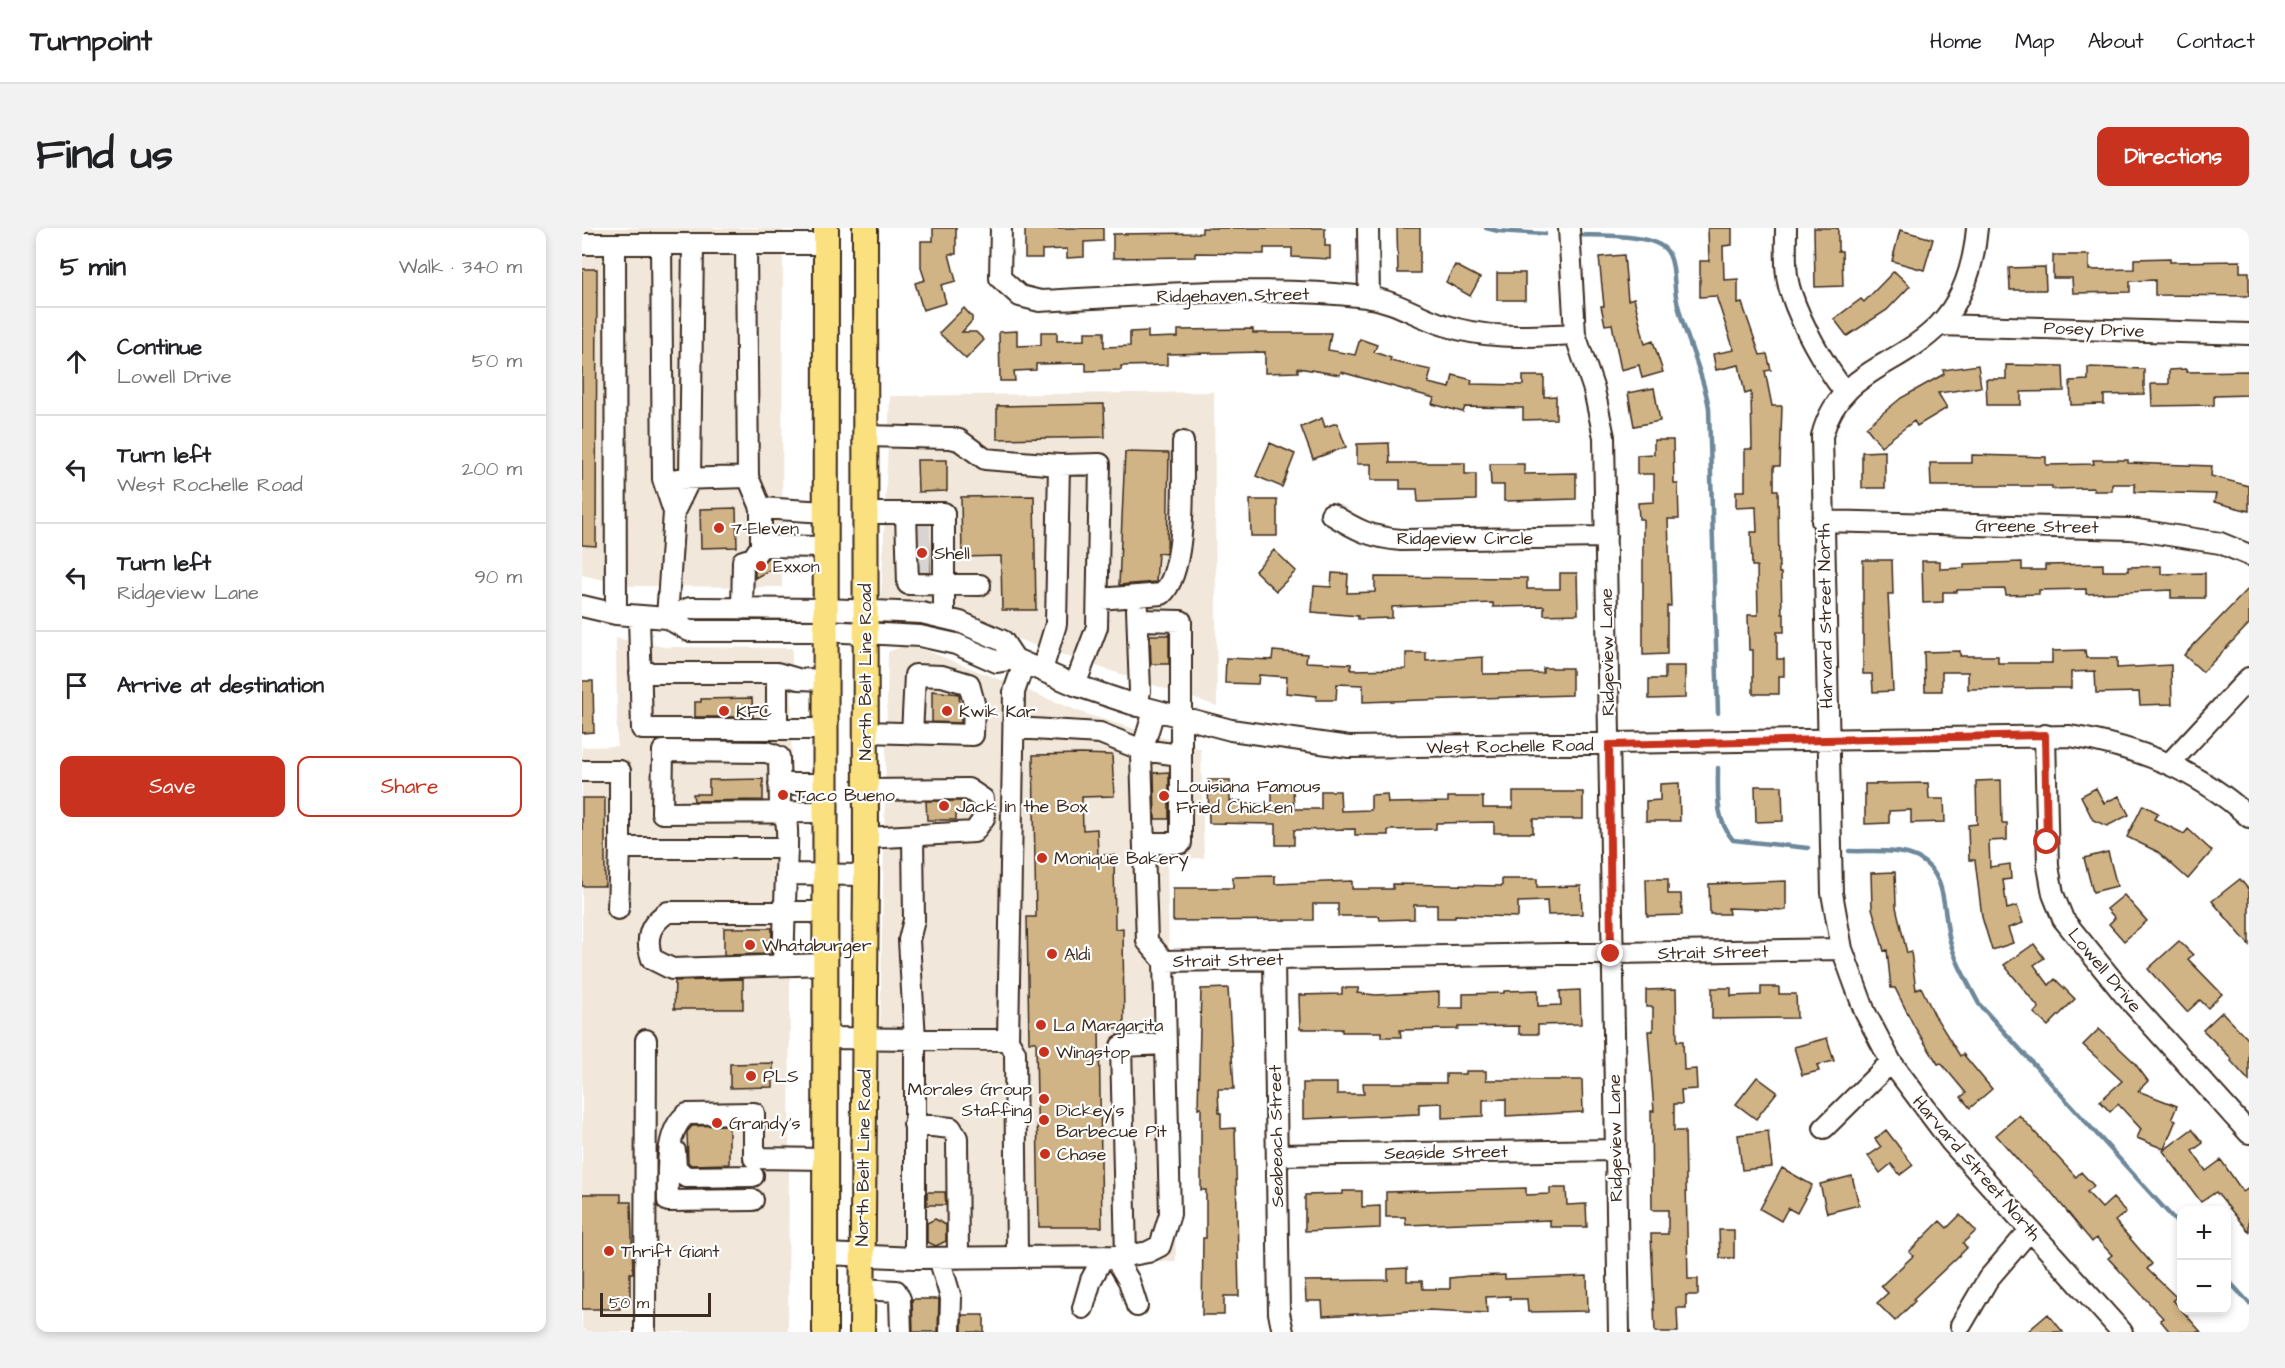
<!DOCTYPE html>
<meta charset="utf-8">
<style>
:root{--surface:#fff;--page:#f2f2f2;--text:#202124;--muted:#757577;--line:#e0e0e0;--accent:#c8321e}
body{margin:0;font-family:"Architects Daughter",sans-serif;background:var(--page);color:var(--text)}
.controls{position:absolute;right:18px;bottom:18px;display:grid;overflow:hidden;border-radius:12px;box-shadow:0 3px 9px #0003}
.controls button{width:54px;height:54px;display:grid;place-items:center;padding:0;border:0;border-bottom:2px solid var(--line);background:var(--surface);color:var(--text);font:30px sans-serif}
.scale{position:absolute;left:18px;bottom:15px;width:111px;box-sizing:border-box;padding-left:6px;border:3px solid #3b2a1e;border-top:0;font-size:16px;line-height:21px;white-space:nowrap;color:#3b2a1e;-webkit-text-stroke:4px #fff;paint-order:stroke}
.stop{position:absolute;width:18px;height:18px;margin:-14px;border:4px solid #c8321e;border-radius:50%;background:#fff}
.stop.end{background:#c8321e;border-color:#fff;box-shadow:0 2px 6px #0008}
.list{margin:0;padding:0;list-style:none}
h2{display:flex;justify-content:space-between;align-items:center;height:78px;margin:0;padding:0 24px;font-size:26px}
h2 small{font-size:20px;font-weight:400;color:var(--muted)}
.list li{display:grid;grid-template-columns:39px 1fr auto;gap:18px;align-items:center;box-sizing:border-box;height:108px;padding:0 24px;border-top:2px solid var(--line)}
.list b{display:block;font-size:22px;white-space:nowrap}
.list p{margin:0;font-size:20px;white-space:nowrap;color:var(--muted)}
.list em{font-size:20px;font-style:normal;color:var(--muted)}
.actions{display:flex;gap:12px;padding:18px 24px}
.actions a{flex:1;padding:14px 0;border:2px solid var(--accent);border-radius:12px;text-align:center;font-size:21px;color:var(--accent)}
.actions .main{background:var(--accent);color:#fff}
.icon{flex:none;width:33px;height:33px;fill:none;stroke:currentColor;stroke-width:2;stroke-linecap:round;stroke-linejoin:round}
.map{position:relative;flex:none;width:1667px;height:1104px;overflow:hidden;border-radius:12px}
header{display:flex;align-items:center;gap:36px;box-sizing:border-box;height:84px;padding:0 30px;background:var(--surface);border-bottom:2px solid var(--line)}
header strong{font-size:28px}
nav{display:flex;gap:33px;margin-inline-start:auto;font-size:21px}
.intro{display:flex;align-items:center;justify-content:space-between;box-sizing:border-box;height:144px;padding:0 36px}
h1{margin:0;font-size:42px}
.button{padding:15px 27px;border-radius:12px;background:var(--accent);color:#fff;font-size:21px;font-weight:700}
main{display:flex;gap:36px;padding:0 36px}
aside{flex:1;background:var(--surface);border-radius:12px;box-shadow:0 3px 9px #0003}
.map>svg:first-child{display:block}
.built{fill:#f1e8db}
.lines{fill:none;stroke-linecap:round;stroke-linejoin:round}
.stream{stroke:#6d889a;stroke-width:4.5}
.building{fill:#d1b486;stroke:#3b2a1e;stroke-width:1.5}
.minor-tunnel{stroke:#d8d4d2;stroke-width:20;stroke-dasharray:20 10;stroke-linecap:butt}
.minor-casing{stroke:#3b2a1e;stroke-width:24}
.major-casing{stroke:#3b2a1e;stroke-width:28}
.minor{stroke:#fff;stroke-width:20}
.major{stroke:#fbe080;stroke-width:24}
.route{stroke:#c8321e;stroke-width:8}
.poi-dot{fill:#c8321e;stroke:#fff;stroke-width:2}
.labels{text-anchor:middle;stroke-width:4.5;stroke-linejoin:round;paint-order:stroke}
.street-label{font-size:18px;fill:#3b2a1e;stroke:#fff}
.poi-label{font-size:18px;fill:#3b2a1e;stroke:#fff;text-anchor:start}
</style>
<header>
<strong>Turnpoint</strong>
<nav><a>Home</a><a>Map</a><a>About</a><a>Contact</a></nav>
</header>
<div class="intro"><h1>Find us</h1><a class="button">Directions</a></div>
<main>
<aside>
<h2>5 min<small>Walk · 340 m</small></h2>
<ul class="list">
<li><svg class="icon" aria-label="ahead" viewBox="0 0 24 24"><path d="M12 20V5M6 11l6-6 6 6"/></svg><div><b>Continue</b><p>Lowell Drive</p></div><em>50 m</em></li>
<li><svg class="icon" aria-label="left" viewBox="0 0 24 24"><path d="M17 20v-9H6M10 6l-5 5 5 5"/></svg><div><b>Turn left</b><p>West Rochelle Road</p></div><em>200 m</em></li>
<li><svg class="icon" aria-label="left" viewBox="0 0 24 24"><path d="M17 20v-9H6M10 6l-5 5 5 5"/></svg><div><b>Turn left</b><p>Ridgeview Lane</p></div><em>90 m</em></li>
<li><svg class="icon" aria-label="arrive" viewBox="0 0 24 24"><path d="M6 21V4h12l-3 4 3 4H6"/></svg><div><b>Arrive at destination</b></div></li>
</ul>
<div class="actions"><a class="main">Save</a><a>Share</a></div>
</aside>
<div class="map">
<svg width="1667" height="1104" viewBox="0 0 1667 1104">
<rect width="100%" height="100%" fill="#fff"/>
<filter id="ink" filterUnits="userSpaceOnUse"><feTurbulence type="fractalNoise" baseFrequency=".0167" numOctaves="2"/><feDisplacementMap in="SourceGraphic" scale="12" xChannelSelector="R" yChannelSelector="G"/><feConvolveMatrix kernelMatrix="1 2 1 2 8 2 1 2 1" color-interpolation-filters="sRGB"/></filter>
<g filter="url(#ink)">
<path class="built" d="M0,0h201l-1,359 -153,-1 -47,-11z
M632,164l3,314 -178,-59 -115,-43 -43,-5 9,-203z
M34,410l48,9 128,1 -4,684h-206v-585l35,-1z
M321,418l25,5 158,63 115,35 3,109 -37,1 9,402 -301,6 13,-615z"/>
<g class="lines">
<path class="stream" d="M904,0l12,3 47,3
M996,7c21,1 76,-2 89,16 9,13 6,36 10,50 8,37 26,70 32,107l9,305
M1136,540c0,26 -3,51 15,72l75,8
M1267,623c20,1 50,-3 69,7 31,18 24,52 32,83 6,22 18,42 29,63l203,224
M1644,1050l23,25"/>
</g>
<path class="building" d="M351,0h23v26h-7l7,27 -15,4 5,18 -23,7 -8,-27 10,-3 -4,-12v-27h12z
M443,0h78v13l-19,1v15l-17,1v-9l-25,1v8h-17z
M620,0h123v18h5v13l-38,-2v-9h-28v6l-69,-1v4l-82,1v-24l89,-1z
M815,0h23v45h-22z
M1126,0h24v17l-9,1 1,34 14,-1v25l4,-1 18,52 7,-1 4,16 -6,1 7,35h10l-2,60h-6v24h4l1,83h2l1,41h2v18h-7v27h7v17h-5v18h-26v-44h-4l-1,-35h10l-1,-49h-5l-1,-34h6l-1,-25 -20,1v-17h9v-42h7l-1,-57 -6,2 -6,-29 -23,5 -3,-16 21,-4 -18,-54 -16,1v-36h9z
M1232,0h24v23h4l1,35 -28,1z
M1318,2l33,9 -9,31 -32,-9z
M1042,27l4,45 6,-2 11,46 8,-3 10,31 -21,6 -3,-13 -18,5 -9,-46 -7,1 -4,-19h3l-5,-49z
M1471,27h36v15l45,-1v-10l36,-1v4l70,-1v11h9v24l-94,-1v-15l-25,1v11l-57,1 -1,-15h-19z
M873,37l25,13 -10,18 -24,-14z
M1463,39l1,23h-36l-1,-22z
M0,41h15l-1,277 -14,-1z
M1312,43l16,15 -23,24 -40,26 -13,-17 27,-20 3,3z
M915,45h28v27h-28z
M382,80l8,9v4l-10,11h14l8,8 -18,19 -27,-26z
M671,101v4h78l-3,17 27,5 5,-16 17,6 -3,7 17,6 -1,3 41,9 -3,13 22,5 3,-13 19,5 -1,4 52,1v-9h21v21l12,-1v23l-33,1v-12l-58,-1 -2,5 -31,-8 2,-6 -93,-26 -1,3 -42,-7v4l-33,1v-21l-98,2v11l-46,1v4l-35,1v-8l-50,1v6l-22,1 1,10h-15l-1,-49 18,-1v15l24,-1v-13h16v9l28,-1v-8h19v15l26,-1v-14l18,-1v7l30,-1v-7z
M1396,137l3,22 -43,6 9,15 -30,18 -3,-5 -33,25 -15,-19 35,-29 43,-24 -1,-4z
M1424,137l57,1 1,25 -43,1v13h-34l-1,-26h20z
M1506,139l56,2v25l-40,1v9l-33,1 -1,-24 18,-1z
M1604,141v3l63,-1v24l-35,1v9l-62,1 -1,-22h18v-14z
M1072,160l6,33 -26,5 -6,-33z
M522,176l1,33 -108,2v-33z
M740,190l3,9 12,-4 9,24 -33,12 -12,-32z
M1072,212h19l1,44h4l1,35h-11l3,87h-4v48l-24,1v-136h-4l-1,-16 16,-1v-28h-17v-19l17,-1z
M688,215l25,11 -13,33 -26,-11z
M807,215l1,20h75v11h11v26l-58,2 -1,-13h-17v-9h-29v-16h-14v-20z
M1303,223v37h-23v-36z
M543,224l44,1 -2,97 -1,4 -8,-1 -2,29 -37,3z
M1390,227l74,2v8l48,-1 -1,-4h35v3l84,3 -1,10 38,10v25l-35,-9 2,-8 -81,-2v-8h-23v7h-18v-3l-42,1v-3h-121l-1,-23h42z
M335,232h30v31l-29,1z
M908,236h34v10l52,-1v26l-72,2v-16h-13z
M452,268l2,114h-34l-1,-54 -39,1 -1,-60z
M668,272h27v36h-26z
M154,280l1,39 -36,1 -1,-39z
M336,297h11l1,47h-10z
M692,322l22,21 -20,20 -21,-20z
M185,330h3l5,9 -20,11v-8z
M1281,332h29l1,34h-5l5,97 -20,1 -1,-18h-9z
M1340,333h18v8l24,-1v-4l58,-2v8h23v-5l58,-1v7h25v-4l33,-1v8l44,-1v25h-34v-8l-85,4v-5l-47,1v4l-33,1 -1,-6 -48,1v2h-14v10l-20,1z
M750,345l16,1 -1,19 28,-1v-15l152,1v11h33v-16h17l1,41 -34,1v-9l-51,1v-4l-101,4v11l-34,1v-3l-46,-4 2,-26 17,1z
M1667,360v36l-46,48 -19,-17z
M568,407h19v29h-18z
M1503,422l1,8h31v10l54,-3 1,39 -32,1 -1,-13 -43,1 -1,-22 -24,1v16h-19l-84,1v-17h-26v19h-17l-1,-39 36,-1v5h38v7h54v-12z
M691,423l34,3 -1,8 45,2v6l55,-1v-16h20v8l57,-4v17l60,-1v-5h29v27l-209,7v-17l-26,-1 -1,16h-20l1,-4 -31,-3 1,-16 -28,-2 -1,9 -33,-1 1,-25 46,2z
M1083,438h20v32l-36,1v-20h16z
M0,453h11l1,51 -12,1z
M350,463l27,3 2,29 -29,-1z
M170,470l1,19h-58v-15h6v-3z
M500,526l30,1 2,41 -32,1 1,33 14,-1 1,26h16l1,74 8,-1 1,100h-25l3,199h-63l-3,-185h-7l-2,-125h9l-3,-162z
M587,544v47h-14l-1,-46z
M181,551v21l-69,1 -1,-7h16v-14z
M626,552h22v21h12v3h30v-16h21l1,21h27v-18h19l1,20 30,-1v-15l16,-1 1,9 60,-1v-5h35v11h30v-16h70v27h-50v14h-39v-11l-58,1v6l-48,1v5h-33v-6l-61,1v15h-18v-21l-67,-1z
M1419,552l1,43h5v17l-18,1 1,26 20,-3 1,15 -8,1 4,29 10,-3 6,17 -15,5 5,15 -21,7 -10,-33 -7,-57h-6l-1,-35 9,-1 -1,-43z
M1097,555l1,38h-34v-20l14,-1v-16z
M1346,555l1,16h15l1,23 -34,1v-13l-22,1v12l-24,1v-40z
M1173,558h27l1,35 -27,1z
M1514,560l8,15 15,-7 10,19 -22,11 -14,-6 -12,-24z
M0,570h23v88h-23z
M344,573h35l1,13h-6v6h-29z
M1561,577l15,8 -4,6 30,15 4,-5 24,22 -24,28 -30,-27 -31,-15z
M1526,624l9,34 -24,6 -9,-34z
M1313,644l1,35 11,46 4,-1 5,38 5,-3 14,29 25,40 3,-2 29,35 -22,19 -9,-11 5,-4 -25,-30 -3,1 -24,-38 -19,-38h-4l-4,-38 -3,1 -12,-43 -1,-35z
M693,648v8l77,-3v8h41v-5l109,2v-7h35v8l44,-1 1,28 -34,1 -1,-14 -29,1v15l-63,-2v3h-18v-13h-23v14l-34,1 -1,-4h-41v-12h-25v16l-140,1v-33h60v-11z
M1064,651h22v15h13l1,21 -35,1z
M1658,651l9,11v55l-37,-44z
M1204,653v29l-58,-2 1,6h-19l-1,-30z
M1542,667l23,26 -23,20 -15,-17 6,-6 -8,-9z
M142,700h48l-1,26 -47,1z
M1597,713l14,14 -5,4 34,35 -14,14 -8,-8 -13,12 -39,-43z
M1452,716l10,14 -10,7 15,20 6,-6 20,20 -27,27 -14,-13 5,-5 -35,-43z
M161,751v30h-69l1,-28z
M1179,759h18v7h17l1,24 -85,1v-31h19v8l30,-1z
M646,760l6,101h-16l1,24h2v16l14,-1 4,168h-15v19h-22l1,-77h3v-48h-5v-83l-3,1 3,-119z
M760,760h17l-2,5 19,2 63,-3v16h24v-14l41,-1v-2l34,-1v16l23,-1 -1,-14 20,-1 1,34 -43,1v9h-19v-8l-61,1v2l-58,1 1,7h-19v-5h-40v-3h-42l-1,-34 43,-1z
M1094,761l1,52h6l1,29 12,-1 1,20 -16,1 1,14h-8v27h11l3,148h10v16h-12v13h-9l1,24h-23l-4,-98h17v-24h-16l-1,-99h3l-6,-80h5v-24h-7v-17z
M1640,784l27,28v41l-18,-20 1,-2 -29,-29z
M1517,801l34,32 15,20 -10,10 39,15 -5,12 4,2 -12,29 -27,-11 4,-9 -23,-25 -8,8 -10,-11 22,-20 -39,-36z
M1245,810l7,23 -17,4 2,6 -17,4 -8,-28z
M191,835v24l-43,1v-24z
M884,843h20v9h96l1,32 -77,4v-17l-23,1v16l-41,2v-15l-23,1v10l-116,5v-36h34v11h27l-1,-11h83v-9h20z
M1175,849l20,15 -21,27 -20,-15z
M1437,887l57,62 5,-5 13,14 -7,6 15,16 11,-10 13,14 -11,9 37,43 -5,5 29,28 -3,3 28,32h-31l-10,-12 3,-2 -55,-60 4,-3 -16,-17 -4,4 -41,-50 -26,-24 -29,-33z
M147,897v39l-38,1 -3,-3 -1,-30 5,-6z
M1610,901l11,14 -11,8 14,20 15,-11 22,32 6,-4v44l-33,-40 -15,10 -38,-51z
M1304,902l27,35 -13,10 -9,-11 -11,9 -12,-17 13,-9 -6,-8z
M1186,903l4,36 -30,3 -4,-35z
M1200,940l30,17 -15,28 -9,-5 -7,13 -21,-12z
M1270,948l7,29 -32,8 -7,-29z
M944,960v7l24,-1v-6h16l1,17 19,-1 1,23h-37v-7l-144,5 -1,-8h-19v-25z
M761,963h19v16l18,-1v22l-75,3v-36l38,-1z
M345,964h18l1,13h-19z
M0,966h39v8h10l2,71h-3v27h-10v9h-38z
M1378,987l16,16 -13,12 4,5 -54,51 2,2 -20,20 -18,-18 11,-10 -7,-7 32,-30 -4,-4 31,-31 7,7z
M353,991l11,6v16l-10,5 -9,-4v-19z
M1137,1002h15v28h-14z
M825,1040v13h15l1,8h27v-11l19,-2 36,-1v4l82,-3 1,35 -60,1 -1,-13h-17v-3l-24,1 1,16 -58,-3 -106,6 -1,-15h-16l-1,-20 83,-1v-11z
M330,1071h27l-1,33h-25z
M1466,1086l15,18h-36z
M380,1087h22v17h-22z"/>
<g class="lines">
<path class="minor-tunnel" d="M331,301h17
M332,316h16
M332,334h16"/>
<g class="minor-casing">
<path id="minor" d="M419,0l-1,50 20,18 20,5c108,-5 219,-17 327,-4 29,4 51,20 77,28 44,15 85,11 131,9
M786,0l1,70
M987,0l6,106 19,56 10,47 15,895
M1204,0c0,21 -2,45 5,65 11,33 32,70 53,98
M1395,0c-3,35 -13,71 -38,97 -42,43 -100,45 -117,111l10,457 10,56 23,63 26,50 60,80 171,190
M0,16h244
M33,16l1,370
M79,16l2,235 11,33
M164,17l2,232 13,31 64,4
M1357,97l310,9
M283,208l86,2 8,2 26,19 74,6 -3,159 -14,46
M477,237l41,-1 -3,163 -22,58
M96,251l70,-2
M283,285h79v105
M324,285l2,71 72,1
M749,286c26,16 39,23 70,26l205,-3
M1240,293l309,8 89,14 29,12
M179,318l64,1
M517,371l63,-5c26,-24 20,-116 21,-152
M0,378l34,8 51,4 23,-10 135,1 97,4 38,9 43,19 12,18 60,26 57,19 99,26 118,17 721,-11c68,11 128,34 179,81
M160,381l1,-48 10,-3 8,-12v-38
M57,388l3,113h183
M85,390l7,-106 16,-33 3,-235
M85,390l22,13h136l95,5 36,8 41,18 18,-3
M556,392l43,1v222h-37
M58,445h137l21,6 27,1
M555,478l3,-15 -3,-82
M572,483l-13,43 6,187 17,20
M433,500l85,5 42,17 38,5
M195,501v-56
M283,504l108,3 1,-32 -5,-19 -27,-8 -27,-1 -3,59
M1463,507l3,131 5,28 10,25 60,74 126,140
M1588,535l79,-85
M0,543h38v77
M197,556h46
M284,562l102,-1 15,10 1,19 -10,14 -108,6
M331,608l1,84 -5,20 6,99v219
M205,620c0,-15 2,-28 -7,-41l-1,-50 -12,-5 -104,-1 -1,62 163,-1
M36,681l2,-61h167l-1,26 80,1
M243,684h-157c-19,12 -23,27 -16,47l20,10 154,-5
M692,731l5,354 4,19
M582,733l678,-12
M201,737l3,-91
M244,810l182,2 6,-348 10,-29
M426,812l7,12 2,205
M332,896l37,4 6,10 1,120
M1242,900l67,-66
M93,923l1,17 10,9 67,-1
M695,927l339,-5
M171,972l-85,1c0,-25 -4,-71 19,-87l67,-1v45l72,1
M244,1026l89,4 211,-2 22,-4 12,-6 10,-32 -6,-253
M532,1028l15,25 8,25
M544,1028l-5,-210 45,-2
M357,1030l12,40 -1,34
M280,1061l34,2 4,8 1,33
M501,1080l8,-28 13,-24
M1379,1097l27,-46 42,-49
M63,1104l1,-292"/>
</g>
<g class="major-casing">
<path id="major" d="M243,1104l1,-1104
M280,1104l4,-457 -1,-647"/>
</g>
<use href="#minor" class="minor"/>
<use href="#major" class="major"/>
</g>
</g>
<g class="lines" filter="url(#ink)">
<path class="route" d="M1029,726l-2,-209 436,-10 2,107"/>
</g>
<g class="poi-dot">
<circle cx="137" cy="300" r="6"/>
<circle cx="340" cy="325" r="6"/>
<circle cx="179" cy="338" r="6"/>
<circle cx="142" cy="483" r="6"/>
<circle cx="365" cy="483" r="6"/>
<circle cx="201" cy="567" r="6"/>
<circle cx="582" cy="568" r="6"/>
<circle cx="362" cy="578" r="6"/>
<circle cx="460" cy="630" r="6"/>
<circle cx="168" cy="717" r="6"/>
<circle cx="470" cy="726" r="6"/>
<circle cx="459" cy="797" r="6"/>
<circle cx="462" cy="824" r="6"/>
<circle cx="169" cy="848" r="6"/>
<circle cx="462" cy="871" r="6"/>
<circle cx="462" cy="892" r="6"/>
<circle cx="135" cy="895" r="6"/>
<circle cx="463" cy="926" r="6"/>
<circle cx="27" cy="1023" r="6"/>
</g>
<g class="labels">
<g class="street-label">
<text transform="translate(651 67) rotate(-1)" y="6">Ridgehaven Street</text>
<text transform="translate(1512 101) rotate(2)" y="6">Posey Drive</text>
<text transform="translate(1455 298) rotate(1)" y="6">Greene Street</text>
<text x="883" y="316">Ridgeview Circle</text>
<text transform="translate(1243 388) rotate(-91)" y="6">Harvard Street North</text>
<text transform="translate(1025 424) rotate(-91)" y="6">Ridgeview Lane</text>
<text transform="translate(283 444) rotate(-90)" y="6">North Belt Line Road</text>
<text transform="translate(928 518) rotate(-1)" y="6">West Rochelle Road</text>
<text transform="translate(1131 724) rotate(-1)" y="6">Strait Street</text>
<text transform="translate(646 732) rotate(-1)" y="6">Strait Street</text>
<text transform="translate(1523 742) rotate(50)" y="6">Lowell Drive</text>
<text transform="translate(694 908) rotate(-91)" y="6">Seabeach Street</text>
<text transform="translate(1033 910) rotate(-91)" y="6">Ridgeview Lane</text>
<text transform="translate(864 924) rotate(-1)" y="6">Seaside Street</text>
<text transform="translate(281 930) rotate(-89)" y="6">North Belt Line Road</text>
<text transform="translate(1395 940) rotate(49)" y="6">Harvard Street North</text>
</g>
<g class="poi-label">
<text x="149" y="306">7-Eleven</text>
<text x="352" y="331">Shell</text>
<text x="191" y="344">Exxon</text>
<text x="154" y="489">KFC</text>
<text x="377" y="489">Kwik Kar</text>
<text x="594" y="564">Louisiana Famous<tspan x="594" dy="21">Fried Chicken</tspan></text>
<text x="213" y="573">Taco Bueno</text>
<text x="374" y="584">Jack in the Box</text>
<text x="472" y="636">Monique Bakery</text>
<text x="180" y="723">Whataburger</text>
<text x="482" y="732">Aldi</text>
<text x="471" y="803">La Margarita</text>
<text x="474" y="830">Wingstop</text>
<text x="181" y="854">PLS</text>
<text x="450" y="867" text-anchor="end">Morales Group<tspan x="450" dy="21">Staffing</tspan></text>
<text x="474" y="888">Dickey's<tspan x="474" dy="21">Barbecue Pit</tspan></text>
<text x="147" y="901">Grandy's</text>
<text x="475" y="932">Chase</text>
<text x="39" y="1029">Thrift Giant</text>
</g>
</g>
</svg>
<div class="controls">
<button>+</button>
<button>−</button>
</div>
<div class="scale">50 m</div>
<div class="stop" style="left:1465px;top:614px"></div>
<div class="stop end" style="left:1029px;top:726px"></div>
</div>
</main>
